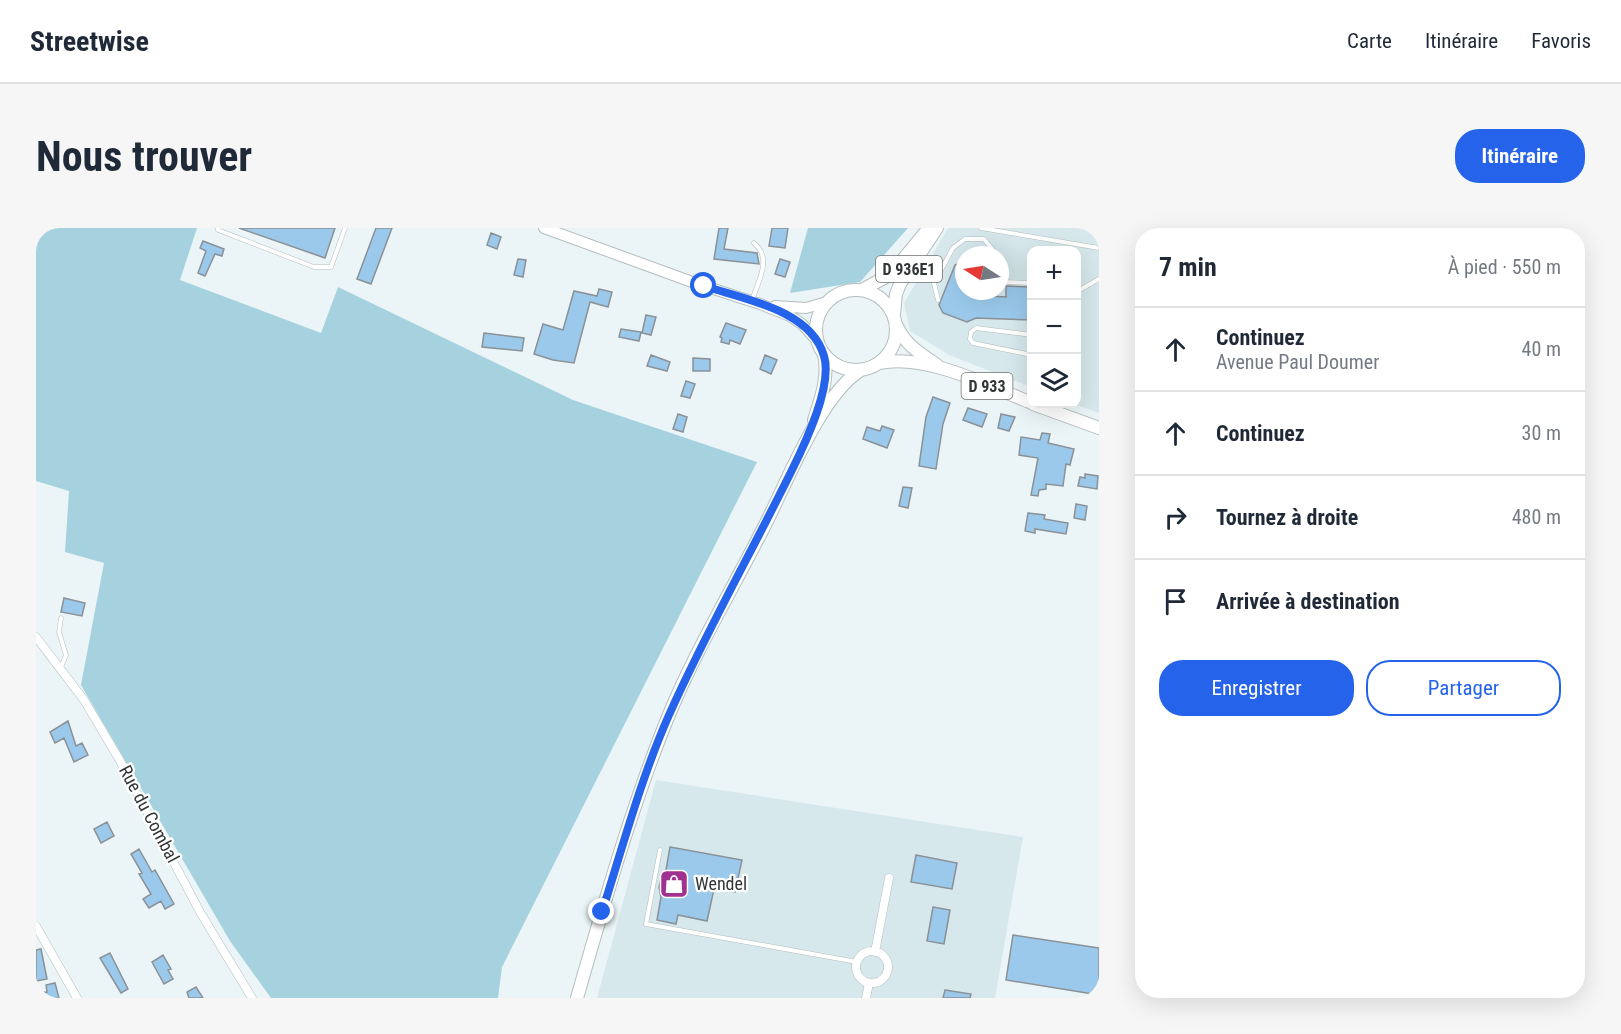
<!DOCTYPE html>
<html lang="fr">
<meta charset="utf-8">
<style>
:root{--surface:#fff;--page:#f6f6f7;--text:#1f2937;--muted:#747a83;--line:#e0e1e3;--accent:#2563eb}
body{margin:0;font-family:"Roboto Condensed",sans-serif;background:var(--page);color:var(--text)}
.controls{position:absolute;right:18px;top:18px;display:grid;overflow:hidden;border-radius:12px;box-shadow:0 6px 24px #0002}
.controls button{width:54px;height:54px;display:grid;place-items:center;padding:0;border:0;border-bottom:2px solid var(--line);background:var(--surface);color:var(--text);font:30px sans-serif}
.compass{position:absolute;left:919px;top:18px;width:54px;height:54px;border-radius:50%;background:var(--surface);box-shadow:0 6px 24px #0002;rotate:282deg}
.stop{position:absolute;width:18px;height:18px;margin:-14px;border:4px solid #2563eb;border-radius:50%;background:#fff}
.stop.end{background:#2563eb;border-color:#fff;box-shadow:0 2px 6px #0008}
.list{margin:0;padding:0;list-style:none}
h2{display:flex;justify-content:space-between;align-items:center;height:78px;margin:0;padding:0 24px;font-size:26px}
h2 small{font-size:20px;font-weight:400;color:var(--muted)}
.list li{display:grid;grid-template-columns:39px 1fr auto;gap:18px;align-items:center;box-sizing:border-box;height:84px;padding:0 24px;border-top:2px solid var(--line)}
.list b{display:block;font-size:22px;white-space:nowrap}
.list p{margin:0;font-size:20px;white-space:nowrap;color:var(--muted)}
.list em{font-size:20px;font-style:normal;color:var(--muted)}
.actions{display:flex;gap:12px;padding:18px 24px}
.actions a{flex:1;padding:14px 0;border:2px solid var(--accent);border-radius:24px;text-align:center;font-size:21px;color:var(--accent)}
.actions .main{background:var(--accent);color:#fff}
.icon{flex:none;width:33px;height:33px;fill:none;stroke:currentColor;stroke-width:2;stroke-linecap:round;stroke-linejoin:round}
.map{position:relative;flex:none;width:1063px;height:770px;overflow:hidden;border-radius:24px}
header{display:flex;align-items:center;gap:36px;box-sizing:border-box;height:84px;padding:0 30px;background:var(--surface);border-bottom:2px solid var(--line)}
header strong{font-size:28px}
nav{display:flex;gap:33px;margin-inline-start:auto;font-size:21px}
.intro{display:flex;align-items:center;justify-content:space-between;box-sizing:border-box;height:144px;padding:0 36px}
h1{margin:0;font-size:42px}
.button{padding:15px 27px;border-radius:24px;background:var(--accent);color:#fff;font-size:21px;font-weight:700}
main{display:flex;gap:36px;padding:0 36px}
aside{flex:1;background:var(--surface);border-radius:24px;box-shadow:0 6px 24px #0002}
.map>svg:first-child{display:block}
.built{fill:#d6e8ec;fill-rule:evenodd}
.green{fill:#a5d2de}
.building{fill:#9ac9eb;stroke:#8b9196;stroke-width:1.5}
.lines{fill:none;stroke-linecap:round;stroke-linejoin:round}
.service-casing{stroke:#b4bdbf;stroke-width:5}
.minor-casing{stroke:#b4bdbf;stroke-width:9}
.secondary-casing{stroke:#b4bdbf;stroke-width:12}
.primary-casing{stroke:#b4bdbf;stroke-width:14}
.service{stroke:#fff;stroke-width:4}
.minor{stroke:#fff;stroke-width:8}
.secondary{stroke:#fff;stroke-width:10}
.primary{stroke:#fff;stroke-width:12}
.route{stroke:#2563eb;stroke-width:8}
.labels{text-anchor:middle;stroke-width:4.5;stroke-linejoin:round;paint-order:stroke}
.shield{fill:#fff;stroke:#707272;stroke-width:1.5}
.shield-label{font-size:16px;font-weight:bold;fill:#323536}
.street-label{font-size:18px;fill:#323536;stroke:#fff}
.poi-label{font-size:18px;fill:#323536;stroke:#fff;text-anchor:start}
</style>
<header>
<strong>Streetwise</strong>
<nav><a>Carte</a><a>Itinéraire</a><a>Favoris</a></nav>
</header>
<div class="intro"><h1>Nous trouver</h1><a class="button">Itinéraire</a></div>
<main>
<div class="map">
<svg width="1063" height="770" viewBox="0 0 1063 770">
<rect width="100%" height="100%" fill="#ebf5f7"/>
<path class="built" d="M912,0h151v185l-25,-9h2v-154h-44l-1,137 -82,-32 -39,-24 -6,-28zM928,27h36v36h-36z
M620,552l367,57 -28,161h-398z"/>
<path class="green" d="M0,0h161l-17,52 141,53 17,-46 235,113 184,62 -255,505 -4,31h-227l-41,-57 -149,-256 23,-122 -39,-11 4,-61 -33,-10z
M772,0h100l-48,54 -70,11z"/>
<path class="building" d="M203,0h96l-10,30z
M340,0h16l-21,56 -14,-5z
M683,0h9l-4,21 33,4 2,11 -45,-5z
M736,0h16l-3,20 -16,-2z
M455,5l10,4 -4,12 -10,-4z
M167,13l21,8 -2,7 -7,-2 -10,22 -7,-3 8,-22 -6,-3z
M482,31l8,1 -3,17 -9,-2z
M744,31l10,3 -5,15 -10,-3z
M928,33v30h11l-2,4 33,2v-11l26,1v33l-56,-2 -9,4 -24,-9 -4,-8 16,-40z
M563,61l13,3 -4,15 -18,-5 -16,61 -21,-3 -19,-6 9,-30 20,6 11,-39 23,5z
M610,87l10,2 -5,18 -9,-2z
M690,95l20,7 -6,14 -10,-4 -1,4 -8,-2 1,-4 -2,-1z
M585,101l20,3 -2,9 -20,-4z
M448,105l40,5 -2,13 -40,-4z
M615,127l19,7 -3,9 -20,-5z
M729,127l12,5 -6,14 -11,-5z
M657,130l17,1v12h-17z
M650,153l9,3 -5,14 -9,-2z
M897,169l17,6 -7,21 -7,45 -17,-3 7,-49z
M932,180l19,6 -5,13 -19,-7z
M642,186l9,3 -4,15 -10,-3z
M965,186l14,3 -6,14 -11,-3z
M846,198l12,4 -7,18 -24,-9 4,-12 13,4z
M1006,205l8,1 -2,9 26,6 -4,16 -4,-1 -3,22 -17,-2v5l-7,1 -1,6 -7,-1 7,-37 -19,-3 2,-18 19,3z
M1049,246l13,2 -1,13 -19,-3 2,-9 5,1z
M867,259l9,1 -4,20 -9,-2z
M1040,276l11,2 -2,14 -11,-2z
M992,285l17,2 -1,4 24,4 -2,11 -31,-5v4l-10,-2z
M28,370l21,5 -3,13 -21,-4z
M32,493l8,25 6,-3 6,12 -14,7 -10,-24 -9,5 -5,-11z
M71,594l7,14 -13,7 -7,-14z
M634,619l72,13 -7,32 -21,-3 -7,32 -29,-6 -2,9 -19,-4 4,-23 -2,-10 2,-9 5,-8z
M103,621l13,23 3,-2 19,34 -9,5 -4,-8 -12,7 -6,-9 8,-5 -12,-20 3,-1 -11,-19z
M880,627l41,8 -5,26 -41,-7z
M897,679l17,3 -6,34 -17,-3z
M977,707l86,13v47l-93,-15z
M5,721l6,30 -11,2v-31z
M74,725l18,36 -7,4 -21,-35z
M127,727l8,14 -3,1 5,9 -9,5 -12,-22z
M19,755l4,15h-22l-1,-5 11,-1 -1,-7z
M160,759l7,11h-14l-2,-6z
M909,762l26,4 -1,4h-27z"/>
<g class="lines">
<g class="service-casing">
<path id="service" d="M182,0v2l96,37h17l14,-39
M945,0l118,20
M964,54l32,1
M1040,64l23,-13
M902,72l-4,-17 19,-35 12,-9h19l13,16
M716,73c6,-21 21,-42 2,-58
M996,107l-56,-7 -5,4 -1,7 3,4 54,11 5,-2
M25,439l5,-12 -7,-23 2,-14
M624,622l-14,74 211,38"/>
</g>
<g class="minor-casing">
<path id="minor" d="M0,409l48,63 35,59 81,153 52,86
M0,698l41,72
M820 739a16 16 0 1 1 32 0a16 16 0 1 1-32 0Z
M839,724l14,-74
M830,770l3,-15"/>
</g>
<g class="secondary-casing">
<path id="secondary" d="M508,0l151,55 65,21 30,12 12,8 16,18
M739,78l31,2 21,-6"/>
</g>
<g class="primary-casing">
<path id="primary" d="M780 102a40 40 0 1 1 80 0a40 40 0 1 1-80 0Z
M826,62l29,-16 37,-45
M858,86l2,-20 4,-10 37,-56
M861,98c8,19 24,28 40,39
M844,135c46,-10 108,23 152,40
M997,176l66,24
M778,192c7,-22 15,-43 10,-66
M541,770c27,-94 54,-190 91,-281 28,-68 67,-132 100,-198 21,-42 54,-125 93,-149"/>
</g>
<use href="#service" class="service"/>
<use href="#minor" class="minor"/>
<use href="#secondary" class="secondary"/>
<use href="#primary" class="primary"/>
</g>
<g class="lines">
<path class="route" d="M566,684c21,-66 39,-134 67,-197 37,-83 82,-162 122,-243 14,-28 42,-86 33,-116 -13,-46 -80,-57 -120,-70"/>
</g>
<defs>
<g id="shop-square" transform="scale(1.5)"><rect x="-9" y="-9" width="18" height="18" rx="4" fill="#a03190" stroke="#fff"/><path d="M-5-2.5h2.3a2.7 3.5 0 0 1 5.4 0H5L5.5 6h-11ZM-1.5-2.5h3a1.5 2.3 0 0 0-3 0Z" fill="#fff"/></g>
</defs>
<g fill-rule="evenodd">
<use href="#shop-square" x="638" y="656"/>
</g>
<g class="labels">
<g class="shield">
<rect x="840" y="28" width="66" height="26" rx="4.5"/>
<rect x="925.5" y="145" width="51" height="26" rx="4.5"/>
</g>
<g class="shield-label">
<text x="873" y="47">D 936E1</text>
<text x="951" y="164">D 933</text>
</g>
<g class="street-label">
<text transform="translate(113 586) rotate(62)" y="6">Rue du Combal</text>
</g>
<g class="poi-label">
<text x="659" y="662">Wendel</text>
</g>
</g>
</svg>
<div class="controls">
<button>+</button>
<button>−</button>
<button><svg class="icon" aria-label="layers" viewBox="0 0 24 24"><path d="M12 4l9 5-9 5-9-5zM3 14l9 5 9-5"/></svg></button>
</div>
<svg class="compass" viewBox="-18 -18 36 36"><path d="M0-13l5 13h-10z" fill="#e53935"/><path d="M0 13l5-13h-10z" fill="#747a83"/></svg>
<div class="stop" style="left:668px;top:58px"></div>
<div class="stop end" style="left:566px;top:684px"></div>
</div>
<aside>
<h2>7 min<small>À pied · 550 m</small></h2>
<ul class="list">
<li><svg class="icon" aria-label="ahead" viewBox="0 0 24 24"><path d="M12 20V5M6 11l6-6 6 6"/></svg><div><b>Continuez</b><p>Avenue Paul Doumer</p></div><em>40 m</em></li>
<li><svg class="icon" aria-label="ahead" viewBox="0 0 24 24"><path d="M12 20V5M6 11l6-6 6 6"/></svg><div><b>Continuez</b></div><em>30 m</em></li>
<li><svg class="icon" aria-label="right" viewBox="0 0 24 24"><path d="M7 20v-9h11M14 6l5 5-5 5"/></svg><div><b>Tournez à droite</b></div><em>480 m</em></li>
<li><svg class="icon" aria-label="arrive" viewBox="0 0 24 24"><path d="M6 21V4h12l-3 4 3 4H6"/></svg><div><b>Arrivée à destination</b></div></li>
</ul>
<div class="actions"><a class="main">Enregistrer</a><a>Partager</a></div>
</aside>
</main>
